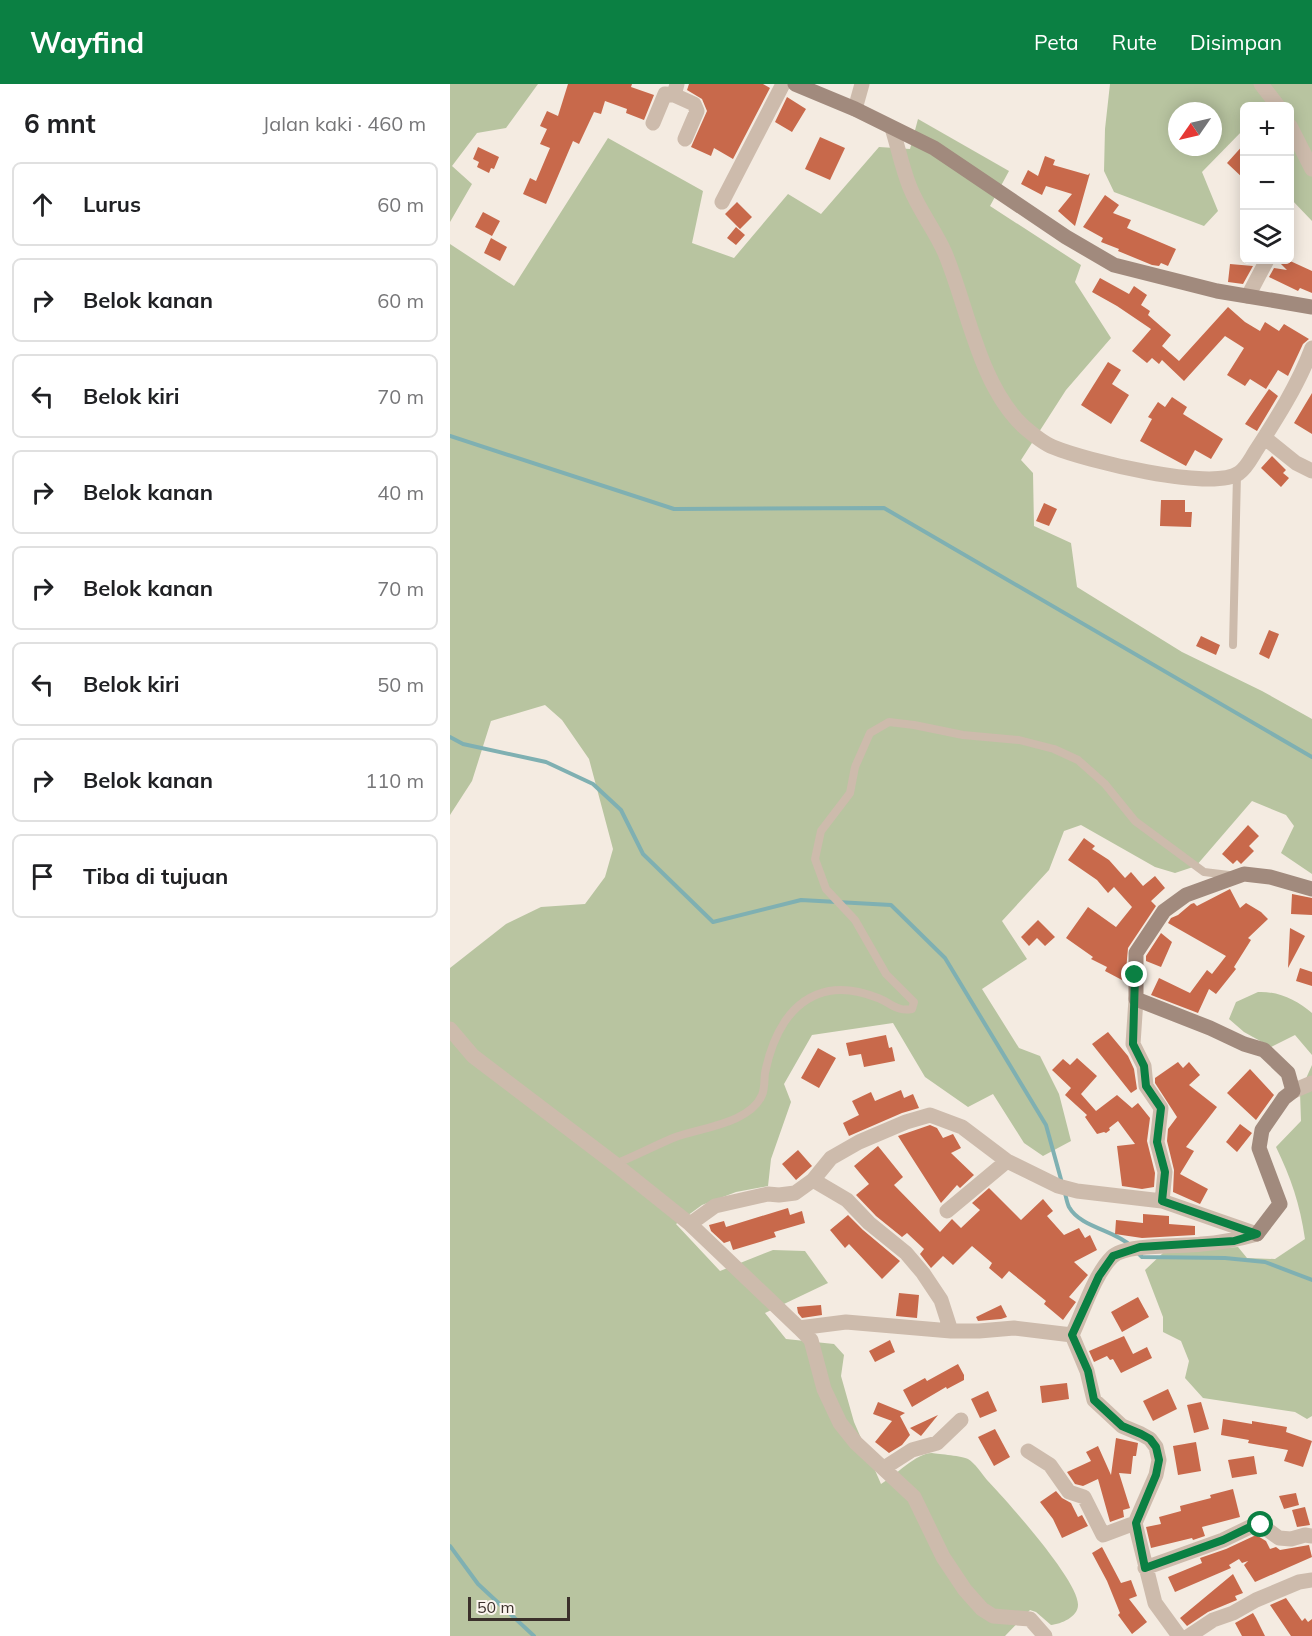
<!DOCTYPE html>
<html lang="id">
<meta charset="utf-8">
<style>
:root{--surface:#fff;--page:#f2f2f2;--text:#202124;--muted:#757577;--line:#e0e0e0;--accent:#0b8043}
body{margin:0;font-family:Mulish,sans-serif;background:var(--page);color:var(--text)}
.controls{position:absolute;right:18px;top:18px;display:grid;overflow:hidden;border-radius:9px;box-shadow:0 3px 15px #0003}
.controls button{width:54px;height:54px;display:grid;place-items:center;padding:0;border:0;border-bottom:2px solid var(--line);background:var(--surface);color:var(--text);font:30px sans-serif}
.compass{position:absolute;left:718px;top:18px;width:54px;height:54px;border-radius:50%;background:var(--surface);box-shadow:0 3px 15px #0003;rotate:236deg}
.scale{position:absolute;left:18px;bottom:15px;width:102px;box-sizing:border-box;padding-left:6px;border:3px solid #3b302b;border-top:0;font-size:16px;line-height:21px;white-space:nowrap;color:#3b302b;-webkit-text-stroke:4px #fbf5ee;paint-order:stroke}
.stop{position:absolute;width:18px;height:18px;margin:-14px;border:4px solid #0b8043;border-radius:50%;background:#fff}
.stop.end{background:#0b8043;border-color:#fff;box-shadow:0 2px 6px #0008}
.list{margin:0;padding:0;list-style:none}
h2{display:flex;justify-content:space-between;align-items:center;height:78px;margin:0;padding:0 24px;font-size:26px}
h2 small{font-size:20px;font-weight:400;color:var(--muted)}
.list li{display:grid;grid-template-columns:39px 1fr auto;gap:18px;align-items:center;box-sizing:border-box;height:84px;margin:0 12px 12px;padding:0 12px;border:2px solid var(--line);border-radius:9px}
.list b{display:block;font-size:22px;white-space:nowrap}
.list em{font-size:20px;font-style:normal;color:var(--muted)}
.icon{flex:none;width:33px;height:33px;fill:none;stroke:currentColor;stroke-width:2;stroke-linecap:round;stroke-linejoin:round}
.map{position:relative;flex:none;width:862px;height:1552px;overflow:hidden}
header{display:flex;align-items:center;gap:36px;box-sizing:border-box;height:84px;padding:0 30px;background:var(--accent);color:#fff}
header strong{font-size:28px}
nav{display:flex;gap:33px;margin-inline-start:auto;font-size:21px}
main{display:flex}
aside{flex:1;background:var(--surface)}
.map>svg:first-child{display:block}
.green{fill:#b8c4a0;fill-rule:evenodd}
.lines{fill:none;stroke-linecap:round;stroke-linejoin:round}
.stream{stroke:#7fb0b2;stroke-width:4}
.building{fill:#c8694b}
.lane{stroke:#cdbbac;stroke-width:8}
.street{stroke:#cdbbac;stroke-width:15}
.secondary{stroke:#a18a7d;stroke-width:15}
.route{stroke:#0b8043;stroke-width:8}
</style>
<header>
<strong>Wayfind</strong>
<nav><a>Peta</a><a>Rute</a><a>Disimpan</a></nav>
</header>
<main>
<aside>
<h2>6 mnt<small>Jalan kaki · 460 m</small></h2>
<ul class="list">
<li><svg class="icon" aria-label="ahead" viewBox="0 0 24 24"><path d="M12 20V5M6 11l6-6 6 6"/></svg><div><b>Lurus</b></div><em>60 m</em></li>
<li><svg class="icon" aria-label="right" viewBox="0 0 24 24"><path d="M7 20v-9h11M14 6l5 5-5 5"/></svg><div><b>Belok kanan</b></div><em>60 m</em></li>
<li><svg class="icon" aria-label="left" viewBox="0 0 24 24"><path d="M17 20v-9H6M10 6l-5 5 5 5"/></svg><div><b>Belok kiri</b></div><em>70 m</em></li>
<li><svg class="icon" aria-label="right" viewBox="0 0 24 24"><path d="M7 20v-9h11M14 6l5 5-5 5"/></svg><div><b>Belok kanan</b></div><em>40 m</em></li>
<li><svg class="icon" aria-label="right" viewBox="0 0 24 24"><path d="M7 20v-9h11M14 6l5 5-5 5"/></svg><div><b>Belok kanan</b></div><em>70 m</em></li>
<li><svg class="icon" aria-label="left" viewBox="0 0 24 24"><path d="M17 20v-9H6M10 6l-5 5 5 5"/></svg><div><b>Belok kiri</b></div><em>50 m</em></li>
<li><svg class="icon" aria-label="right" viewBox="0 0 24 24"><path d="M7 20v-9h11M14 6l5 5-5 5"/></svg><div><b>Belok kanan</b></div><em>110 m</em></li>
<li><svg class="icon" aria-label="arrive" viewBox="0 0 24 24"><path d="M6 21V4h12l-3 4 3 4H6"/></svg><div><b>Tiba di tujuan</b></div></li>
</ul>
</aside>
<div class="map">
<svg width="862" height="1552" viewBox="0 0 862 1552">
<rect width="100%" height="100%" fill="#f4ebe1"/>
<path class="green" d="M0,0h88l-32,44 -29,5 -25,33 20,18 -22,38z
M660,0h202v137l-22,-23v-92h-46v23l-42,43 16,39 -14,15 -90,-34 -10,-21 1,-42zM727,27h36v36h-36z
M468,35l91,52 -19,35 91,59 -6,17 36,56 -45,52 -45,70 12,13 1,53 37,17 6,44 105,65 80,39 50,28v155l-31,-21 13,-27 -8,-11 -34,-14 -56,65 -21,7 -20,-6 -74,-42 -17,6 -15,39 -47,51 25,38 -45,30 37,59 21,8 19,38 12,47 -28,15 -19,-13 -31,-49 -25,13 -43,-30 -32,-54 -81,12 -28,49 7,18 -20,57 -3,27 -32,6 -34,13 -26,19 44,47 53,-21 32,1 23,32 -63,30 21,26 48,5 10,11 -3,21 13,46 27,62c14,-8 35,-31 51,-31 7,1 31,3 36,6 7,4 14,15 19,21 19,20 92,101 91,125 0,12 -17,19 -27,20l-15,-13 -6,-2 -25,26h-555v-668l56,-44 35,-17 44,-3 20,-27 8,-28 -24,-90 -27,-39 -17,-15 -54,16 -19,60 -22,34v-571l64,42 94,-148 95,53 -11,52 42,15 54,-64 33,20 58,-67 31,2z
M808,908c20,-1 39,8 54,21v42l-17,-20 -24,12 -27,-15 -15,-13 7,-17z
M862,981v351l-5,3 -12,-7 -92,-14 -18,-20 4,-17 -8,-20 -18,-9v-15l-18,-47 19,-18 74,-5 9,11 28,1 30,-20c-5,-35 -14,-61 -29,-92l25,-26 -1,-29z"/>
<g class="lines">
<path class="stream" d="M0,352l224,73 210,-1 428,249
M0,653l13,7 83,18 47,22 28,26 22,44 70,68 88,-22 90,5 54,53 101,167 16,58
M615,1109c1,4 2,10 4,14 12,21 46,23 62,39
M688,1169l4,4 83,1 40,4 47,18
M0,1462l28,38 56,52"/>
</g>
<path class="building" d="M118,0h64l-1,3 23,8 -10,25 -18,-7 1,-4 -22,-8 -4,13 -7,-2 -15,32 -6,-3 -27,63 -23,-10 7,-16 6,3 14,-33 -10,-4 7,-15 -7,-3 7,-15 11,5z
M239,0h74l7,4 -37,71 -19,-11 -3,8 -20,-9 16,-36 -5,-12 -15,-9z
M337,13l19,12 -14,23 -17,-10z
M370,53l25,11 -15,32 -25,-11z
M795,59v37l-18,-17z
M28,63l21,10 -5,12 -3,-1 -2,5 -12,-6 2,-5 -6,-3z
M595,72l10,4 -2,5 35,10 2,-2 -15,53 -17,-15 14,-17 -26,-8 -4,9 -21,-11 7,-14 10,6z
M655,111l14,10 -6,8 18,7 -4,8 49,21 -8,17 -7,-3 -2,3 -7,-1 -34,-14 1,-2 -18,-7 2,-4 -20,-11z
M287,118l15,15 -12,12 -15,-15z
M33,128l17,9 -8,15 -17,-9z
M286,143l9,8 -9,10 -9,-7z
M41,154l16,9 -7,14 -16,-8z
M827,176h11l24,11v22l-12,-5 -2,3 -29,-14 5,-9 13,2z
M780,180l23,2 -10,18 -15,-2z
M650,194l29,16 5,-8 13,9 -6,10 9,6 -2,4 23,20 -9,11 17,15 49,-54 17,15 15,9 5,-9 14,9 5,-7 25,15 -6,5 -15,32 -10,-6 -12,19 -16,-10 -5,7 -18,-11 17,-27 -19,-12 -41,45 -22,-21 -3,4 -7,-6 -5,5 -15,-12 19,-22 -34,-23 -25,-14z
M658,278l13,8 -9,14 17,11 -18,29 -30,-19z
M819,305l9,7 -21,35 -12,-7z
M862,309v41l-18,-11z
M722,313l15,10 -4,7 40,25 -12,20 -16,-9 -9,16 -46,-25 12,-22 -4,-2 10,-15 7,5z
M822,372l14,14 -3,3 6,5 -8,9 -20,-19z
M711,416h24v12h7l-1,15 -31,-1z
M594,419l13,6 -8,17 -13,-5z
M819,546l10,4 -10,25 -10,-5z
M751,552l19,9 -4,10 -20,-9z
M798,741l11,11 -10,10 5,5 -13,13 -4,-4 -4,4 -11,-10z
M634,754l11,8 -3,3 17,11 16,18 6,-6 12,14 12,-10 10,12 -14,13 5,5 -28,42 -2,23 -4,9 -17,-9 2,-4 -16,-8 2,-2 -27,-19 22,-31 28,20 16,-20 -18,-20 -6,6 -11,-13 -29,-20z
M780,805l10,19 6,-5 15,9 7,7 -20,19 3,2 -17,27 2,2 -20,25 -7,-5 -11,24 -47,-18 8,-17 31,15 17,-23 5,4 14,-18 -58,-33 3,-5 7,-3 13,-11 3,-1 3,3z
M842,810l20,4v17l-21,-1z
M588,836l17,17 -10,9 -8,-8 -8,8 -8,-9z
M840,844l15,8 -17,32z
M711,849l11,9 -11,25 -15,-6v-5z
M850,884l12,4v14l-16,-5z
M658,948l20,24 6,13 3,20 -6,4 -39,-49z
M436,951l3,13 3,-1 3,14 -31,6 -3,-13 -12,2 -3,-13z
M368,964l18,10 -17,30 -18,-10z
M627,974l20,18 -16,18 15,17 21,-16 15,13 6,-5 12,15 -3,23 8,32 -1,14 -12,2 -20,-3 -5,-40 18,-2 -17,-23 -9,7 1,2 -4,3 -2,-1 -7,2 -12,-17 2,-2 -22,-20 6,-7 -19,-18 11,-11 7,6z
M728,978l5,6 6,-6 11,13 -11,10 28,22 -31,40 8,4 -14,23 28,15 -8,15 -27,-12 1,-22 -7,-29 1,-12 9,-12 -22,-34v-5z
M800,985l24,26 -18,25 -29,-27z
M451,1006l3,8 9,-4 6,14 -17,5 -53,23 -6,-13 16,-8 -7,-14 19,-9 4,9z
M790,1040l12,9 -15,19 -11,-10z
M480,1041l7,3 6,10 10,-4 8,14 -10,5 23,22 -14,13 -3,-3 -16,18 -43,-67z
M428,1062l25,31 -9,8 46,47 12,-13 9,9 19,-18 -8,-7 17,-15 32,32 22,-21 10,12 -6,5 17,19 15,-7 6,10 5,-3 7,15 -23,12 14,13 -19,22 7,5 -13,18 -19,-16 2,-3 -37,-30 -7,8 -13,-11 3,-5 -20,-17 -19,19 -10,-9 -12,12 -11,-14 4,-5 -17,-16 -5,4 -26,-21 -20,-21 13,-11 -15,-18z
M348,1066l14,16 -16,14 -14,-16z
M338,1124l2,7 12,-4 3,12 -31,9 2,5 -43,13 -3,-9 -6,2 -13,-12 -2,-6 15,-4 2,6z
M693,1130l26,2v8l26,2v9l-53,3 -27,-4 1,-14 27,3z
M398,1131l15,15 37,31 -18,18 -33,-35 -4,4 -15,-18z
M449,1209l20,2 -2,23 -21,-2z
M688,1213l11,20 -27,15 -11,-20z
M371,1221l1,10 -20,3 -4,-5 -1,-6z
M551,1221l6,12 -6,2 -23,2 -2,-4z
M674,1252l9,18 14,-7 5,11 -31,15 -8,-14 -3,1 -3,-4 -13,6 -5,-11z
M440,1256l5,12 -20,10 -6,-11z
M508,1280l6,11v5l-17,9 -1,-2 -34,20 -9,-17 22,-12 2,3z
M617,1299l2,16 -27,4 -2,-17z
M718,1305l9,20 -24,12 -10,-20z
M538,1307l9,20 -17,7 -9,-19z
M428,1318l27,11 -5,3 10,19 -8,10 -13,8 -14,-11 17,-21 -19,-7z
M751,1318l8,27 -15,4 -7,-28z
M488,1331l-17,21 -11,-8z
M773,1335l29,5v-3l35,6 -1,5 26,9 -9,26 -19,-6 4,-11 -40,-7 1,-3 -28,-5z
M545,1345l15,28 -16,9 -16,-29z
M666,1354l22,5 -2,13h-3l-2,18 -12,-1 11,35 -7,2 1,7 -14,5 -12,-43 -15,7 -8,-2 -8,-12 24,-11 -5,-9 12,-6 13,29z
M746,1358l5,29 -23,4 -5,-29z
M804,1372l3,18 -25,4 -4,-18z
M783,1405l7,28 -38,10 3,9 -12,4 -1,-2 -41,10 -5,-21 15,-3 -2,-7 22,-6 -1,-5 31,-8 -1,-3z
M606,1407l6,7 9,5 7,14 4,-2 6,11 -26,12 -9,-19 -13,-17z
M846,1409l3,12 -15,4 -5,-13z
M855,1423l5,18 -13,2 -5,-17z
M806,1451l10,6 4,8 6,-2 4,3 29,-5 3,12 -57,25 -11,-17 4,-4 -6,2 -3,-4 -10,6 2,3 -56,24 -7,-15 34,-14 -2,-5 26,-9z
M652,1463l19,36 10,-3 6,16 -8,3 18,23 -15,12 -14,-19 2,-2 -13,-32 -15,-28z
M783,1490l10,19 -8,3 2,4 -29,12 -21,14 -7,-8z
M836,1514l16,23 3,-3 3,4 4,-3v17h-21l-21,-31z
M803,1529l3,5 9,18h-14l-3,-7 3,7h-9l-7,-13z"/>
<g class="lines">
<path class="lane" d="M783,561l4,-170
M165,1080c20,-8 39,-18 58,-26 25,-10 77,-14 89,-43 3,-6 2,-15 3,-22 7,-35 24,-74 64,-82 16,-3 34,1 49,7 13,5 19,14 34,11l2,-7 -28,-28 -31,-54 -29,-31 -11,-30 6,-28 29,-38 5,-26 15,-34 19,-11 25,3 49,10 56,5 35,9 24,11 27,24 30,37 69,51 25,3"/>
<path class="street" d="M227,0l-3,11 20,9 3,7 -12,28
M811,0l17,22
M405,25l7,-25
M203,39l12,-29 9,1
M840,42l22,43
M442,44c6,19 10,39 17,57 9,24 26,45 36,68 23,55 34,131 78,173 8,7 20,17 30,21 31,13 159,45 186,26 8,-6 11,-13 16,-21 22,-34 43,-67 57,-104
M272,118l61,-118
M798,212l19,-36
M815,354l31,25 16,8
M686,915l-3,45 11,22 2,20 15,22 -4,34 8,30 -3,29
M0,945l23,27 142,108 75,60 109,104 47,-6 105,9h28l35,-3 58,7
M843,1007l19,-8
M363,1096l34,20 22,23 37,30 17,20 18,27 10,31
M497,1127l60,-50
M240,1140l25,-18 53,-12 11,1 16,-2 18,-13 18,-22 28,-16 47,-20 24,-7 32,12 45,34 51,25 19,5 85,10 95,33
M349,1244l12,12 13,49 16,34 16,20 58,54 29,60 22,33 17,19 11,7 37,3 15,17
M578,1367l22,14 19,27 15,5 19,38 32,-12
M434,1384l28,-18 25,-7 24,-23
M695,1484l78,-28 31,-15h7l18,13 12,1 14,-4 7,1
M729,1552l-24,-33 -20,-80 21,-48 3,-15 -3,-13 -6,-8 -9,-5 -19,-8 -28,-26 -7,-29 -15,-36c11,-23 22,-60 40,-78 14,-14 70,-10 90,-13 19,-1 37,-5 55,-10
M739,1552l24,-16 20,-7 23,-13 43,-18 13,-2"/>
<path class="secondary" d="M345,0l60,25 79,39 132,89 48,28 103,26 95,16
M807,1150l23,-30 -21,-56 3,-18 22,-32 9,-7 -5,-18 -24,-23 -20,-6 -34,-16 -74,-29v-46l28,-42 22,-16 58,-21 26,3 42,12"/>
</g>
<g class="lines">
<path class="route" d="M685,891l-2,69 11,22 2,20 15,22 -4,34 8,30 -3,29 95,33 -23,7 -94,6 -27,9 -14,20 -27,59 16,36 6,29 28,26 19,8 9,5 6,8 3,13 -3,15 -20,48 9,45 78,-28 31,-15h7"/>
</g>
</svg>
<div class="controls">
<button>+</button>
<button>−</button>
<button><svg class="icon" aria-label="layers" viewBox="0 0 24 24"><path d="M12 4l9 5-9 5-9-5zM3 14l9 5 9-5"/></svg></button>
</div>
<svg class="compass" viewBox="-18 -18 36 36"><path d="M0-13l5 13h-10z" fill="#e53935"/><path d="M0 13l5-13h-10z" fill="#757577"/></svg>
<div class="scale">50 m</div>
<div class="stop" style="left:811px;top:1441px"></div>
<div class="stop end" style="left:685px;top:891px"></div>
</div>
</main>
